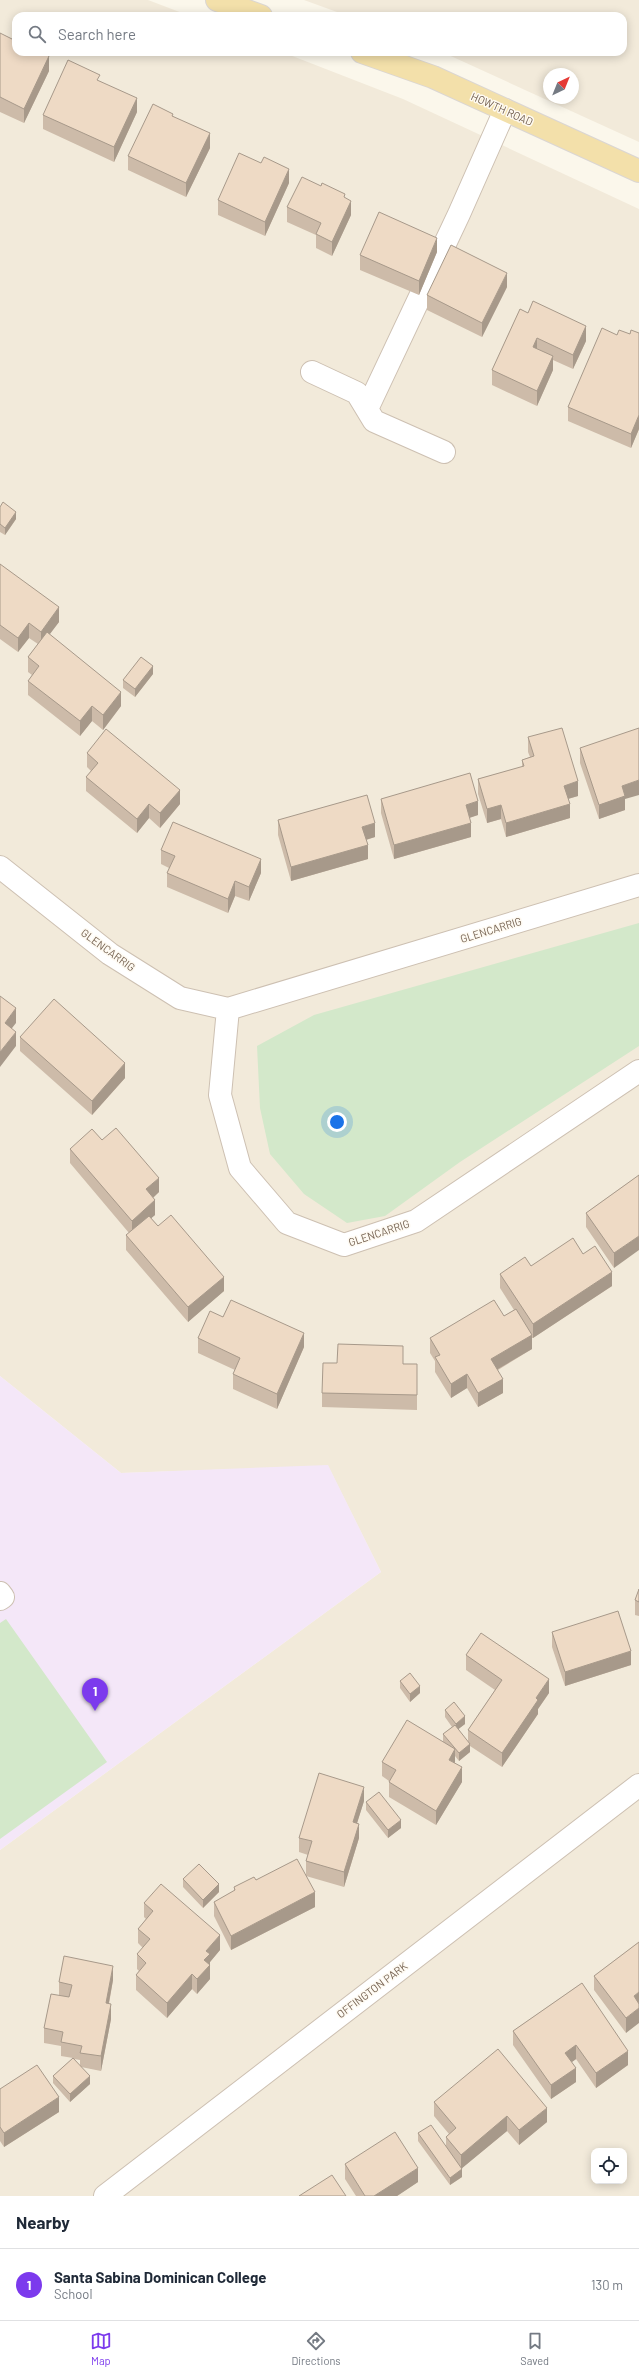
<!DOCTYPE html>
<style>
:root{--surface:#fff;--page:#f6f6f7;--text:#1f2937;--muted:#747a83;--line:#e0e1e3;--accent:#7c3aed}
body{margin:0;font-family:Barlow,sans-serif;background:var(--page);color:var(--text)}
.controls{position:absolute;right:12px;bottom:12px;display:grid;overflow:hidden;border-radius:8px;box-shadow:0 2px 10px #0003}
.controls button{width:36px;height:36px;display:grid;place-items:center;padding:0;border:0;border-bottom:1px solid var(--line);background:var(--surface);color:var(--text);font:20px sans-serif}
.compass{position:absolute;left:543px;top:68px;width:36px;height:36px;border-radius:50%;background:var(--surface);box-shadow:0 2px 10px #0003;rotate:43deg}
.you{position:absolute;left:337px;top:1122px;width:14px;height:14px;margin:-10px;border:3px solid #fff;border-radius:50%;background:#1a73e8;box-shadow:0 0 0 6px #1a73e833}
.badge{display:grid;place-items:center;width:26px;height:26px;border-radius:50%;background:var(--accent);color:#fff;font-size:13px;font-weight:700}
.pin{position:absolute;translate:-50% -33px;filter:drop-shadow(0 1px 2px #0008)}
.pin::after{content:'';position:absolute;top:21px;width:14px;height:12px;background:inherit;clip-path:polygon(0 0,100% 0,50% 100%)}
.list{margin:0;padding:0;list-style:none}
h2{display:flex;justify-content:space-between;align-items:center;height:52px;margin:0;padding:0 16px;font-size:17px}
h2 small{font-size:13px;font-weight:400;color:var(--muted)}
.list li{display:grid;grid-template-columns:26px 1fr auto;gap:12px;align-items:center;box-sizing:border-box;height:72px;padding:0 16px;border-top:1px solid var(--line)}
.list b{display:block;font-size:15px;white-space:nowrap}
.list p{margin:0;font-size:13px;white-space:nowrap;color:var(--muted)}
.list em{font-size:13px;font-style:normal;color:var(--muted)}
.icon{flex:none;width:22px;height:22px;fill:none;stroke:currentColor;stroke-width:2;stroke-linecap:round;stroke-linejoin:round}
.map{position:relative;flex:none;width:639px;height:2196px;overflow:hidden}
.search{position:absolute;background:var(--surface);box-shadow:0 2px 10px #0003;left:12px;right:12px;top:12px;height:44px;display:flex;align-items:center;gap:10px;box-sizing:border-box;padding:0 14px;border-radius:12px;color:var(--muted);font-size:15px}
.sheet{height:124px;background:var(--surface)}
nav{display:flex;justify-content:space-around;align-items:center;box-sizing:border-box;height:56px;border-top:1px solid var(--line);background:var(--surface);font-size:11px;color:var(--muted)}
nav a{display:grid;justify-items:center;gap:2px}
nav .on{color:var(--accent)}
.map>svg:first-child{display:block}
.residential{fill:#f2eada;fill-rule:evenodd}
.education{fill:#f4e7f8}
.green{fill:#d3e8ca}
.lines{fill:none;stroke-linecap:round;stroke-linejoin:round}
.minor-casing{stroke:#cdc0b2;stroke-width:24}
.major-casing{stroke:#dbd6d2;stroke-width:24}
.minor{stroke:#fff;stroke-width:22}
.major{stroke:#f3e0aa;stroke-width:22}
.wall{fill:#cdbba9;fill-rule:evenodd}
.shaded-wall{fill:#a7998a}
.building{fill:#eedac5;stroke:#a7998a}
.labels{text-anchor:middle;stroke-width:3;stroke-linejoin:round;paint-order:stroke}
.street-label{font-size:11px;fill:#746150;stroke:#fefaf2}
</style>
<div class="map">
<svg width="639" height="2196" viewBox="0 0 639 2196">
<rect width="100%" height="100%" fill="#fbf7eb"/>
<path class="residential" d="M0,0h148l42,16h-174v36h266l121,47 236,110v1987h-639v-346l381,-278 -53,-106 -207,7 -121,-97zM594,2151h30v30h-30z
M304,0h335v142l-197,-90h181v-36h-275zM549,74h24v24h-24z"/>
<path class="education" d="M0,1376l121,97 207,-8 53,107 -381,278z"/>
<path class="green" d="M639,923v123l-179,116 -75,54 -38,7 -43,-29 -34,-40 -10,-46 -3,-62 57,-31z
M6,1619l101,143 -107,77v-216z"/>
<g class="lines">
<g class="minor-casing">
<path id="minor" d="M312,372l45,21 17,28 70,31
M367,409l92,-195 46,-104
M0,867l110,87 70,44 48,11 411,-124
M228,1009l-8,86 20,73 47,55 57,22 72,-24 223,-150
M0,1593l3,4 -3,2
M105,2196l534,-411"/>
</g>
<g class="major-casing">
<path id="major" d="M217,0l44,16
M362,52l71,25 206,94"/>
</g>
<use href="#minor" class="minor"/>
<use href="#major" class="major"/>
</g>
<path class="wall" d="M0,33l49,38 -25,52 -24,-11z
M100,81l37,31 -23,50 -71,-33v-14z
M173,116l37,32 -24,49 -58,-27v-14z
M289,183l-24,53 -47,-21v-15z
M345,198l6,17 -19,41 -16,-8v-13l-29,-13v-15z
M437,252l-18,43 -59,-25v-15z
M507,287l-25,50 -55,-27v-15z
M520,309l66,32 -13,28 -20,-9v10l-16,36 -45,-21v-15z
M639,333v96l-8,19 -63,-27v-14l49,-72z
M0,507l16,12 -11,16 -5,-3z
M0,564l59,58 -10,12 72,72 -18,24 -11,-9 -12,15 -52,-41v-14l4,-6 -4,-3v-15l10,-13 -9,-6 -11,14 -18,-13z
M153,674l-18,23 -12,-9v-8z
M528,737l50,59 -10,3 2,19 -64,19 -5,-18 -14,4 -9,-29v-15l44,-12v-7l8,-3 -2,-5z
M580,748l45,51v11l-26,9 -19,-56z
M87,753l93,51 -20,24 -11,-10 -12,15 -51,-42v-14l5,-6 -4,-4z
M381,799l97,16 -9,3 2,19 -77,22 -13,-46z
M278,820l97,17 -9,3 2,19 -77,22 -13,-46z
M161,850l100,23 -12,28 -14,-5 -7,17 -61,-26v-14l2,-5 -8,-4z
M20,1037l105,41 -33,37 -72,-64z
M102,1140l57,52 -6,6 2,17 -4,3 7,8 66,65 -36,31 -62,-72v-15l3,-2 -59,-70v-14z
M639,1175l-25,93 -28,-41v-14z
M583,1254l29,32 -79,52h-1v11l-34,21 5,23 -25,14 -11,-19 -16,10 -16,-26v-11l-5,-8v-15l74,-22 10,-6 -14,-22v-14l31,-8z
M223,1317l81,30 -27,62 -44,-20v-15l2,-4 -37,-17v-15z
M337,1363l80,1v46l-95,-3v-14z
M639,1589v27l-4,-1v-15z
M552,1632l79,33 -66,21 -13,-39z
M466,1655l83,38 -11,16v5l-36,53 -32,-21v6l-11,9 -4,-5v7l7,19 -26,43 -47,-28v-16l-7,-5v-14l61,-20v-8l9,-7 -7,-10v-7l20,14 -7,5 10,13v-12l27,-40 -29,-20z
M400,1681l20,12 -10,9 -10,-14z
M364,1801l-7,22 2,15 -15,49 -38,-11 9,31 -84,43 -17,-34v-14l20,-11v-4l22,-7 50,-5v-14l2,-6 -9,-3v-14z
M366,1802l35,26 -13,10 -22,-28z
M183,1879l36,13 -16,16 -20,-21z
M144,1903l76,47 -10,12v17l-13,15 -5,-5 -25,29 -31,-28v-15l3,-4 -2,-2v-15l6,-6 -5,-5v-14l8,-10 -2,-2z
M639,1942l-13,91 -32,-43v-14z
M113,1980l-4,24 2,15 -10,52 -20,-4 9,17 -20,18 -17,-19v-7l20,-18 -12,-2v-10l-17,-3v-15l15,-33v-13zM74,2059l6,1v6z
M582,1983l46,82 -32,23 -20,-29 -4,3 4,20 -25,17 -38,-54v-14z
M0,2089l59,23 -55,35 -4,-6z
M434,2102l113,20 -28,23 -12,-14 -45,37v9l-12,8 -32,-44v-8l28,13v-9l3,-3 -15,-18z
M345,2164l73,18 -21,14h-41l-11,-17z"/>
<path class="shaded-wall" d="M49,56v15l-25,52v-14z
M137,98v14l-23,50v-15z
M210,133v15l-24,49v-14z
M289,169v14l-24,53v-14z
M351,201v14l-19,41v-14z
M437,238v14l-18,43v-14z
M507,273v14l-25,50v-14z
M586,326v15l-13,28v-14z
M537,338v14l-4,-5z
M553,356v14l-16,36v-15z
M639,415v14l-8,19v-14z
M16,512v7l-11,16v-7z
M59,607v15l-18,24v-14z
M29,623v15l-11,14v-14z
M153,666v8l-18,23v-8z
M121,692v14l-18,24v-15z
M92,706v15l-12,15v-15z
M639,780v15l-14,4v11l-26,9v-14l23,-19z
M578,781v15l-14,4v-14z
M180,790v14l-20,24v-15z
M478,801v14l-12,4v-14z
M149,804v14l-12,15v-14z
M570,804v14l-64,19v-14z
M501,805v14l-14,4v-14z
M375,823v14l-13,4v-14z
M471,823v14l-77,22v-14z
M368,845v14l-77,22v-14z
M261,859v14l-12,28v-14z
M235,881v15l-7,17v-14z
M16,1008v15l-11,14v-14z
M16,1032v14l-16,21v-15z
M125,1063v15l-33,37v-14z
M159,1178v14l-13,12v-15z
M155,1200v15l-23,20v-14z
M639,1236v14l-25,18v-15z
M612,1272v14l-79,52v-14z
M224,1277v14l-36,31v-15z
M304,1333v14l-27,62v-15z
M532,1335v14l-41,24v-14z
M467,1374v14l-16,10v-14z
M503,1379v14l-25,14v-14z
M631,1651v14l-66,21v-14z
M549,1679v14l-11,16v5l-36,53v-14l34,-55z
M420,1686v7l-10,9v-8z
M465,1716v8l-9,7v-7z
M470,1744v8l-11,9v-8z
M455,1749v14l-6,-3z
M462,1767v15l-26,43v-14z
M364,1787v14l-11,35v-14z
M401,1820v8l-13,10v-8z
M359,1824v14l-15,49v-15z
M219,1884v8l-16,16v-8z
M315,1892v15l-84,43v-14z
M220,1935v15l-10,12v17l-13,15v-15l7,-19 2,-9z
M113,1966v14l-7,38v-15z
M192,1974v15l-25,29v-15z
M639,1992v14l-5,-10z
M111,2004v15l-10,52v-15z
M639,2008v15l-13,10v-15z
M576,2045v14l-11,8v-14z
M628,2051v14l-32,23v-15z
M576,2068v14l-25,17v-14z
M90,2076v8l-20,18v-8z
M59,2097v15l-55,35v-14z
M547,2108v14l-28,23v-15z
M507,2116v15l-46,38v-14z
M418,2168v14l-21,14h-23z
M462,2169v8l-12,8v-7z"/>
<path class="building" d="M0,33l16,8v11h24l9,4 -25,53 -24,-12z
M68,60l32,15 -3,5 40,18 -23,49 -71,-32z
M153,104l20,10 -1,2 38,17 -24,50 -58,-27z
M239,153l22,10 3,-6 25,12 -24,53 -47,-22z
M302,177l19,9 1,-3 23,11 -1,3 7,4 -19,41 -16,-8 5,-11 -34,-16z
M379,212l58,26 -18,43 -59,-26z
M451,245l56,28 -25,50 -55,-28z
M533,301l53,25 -13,29 -36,-17 -4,9 20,9 -16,35 -45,-21 28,-61 8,4z
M602,328l15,7 2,-5 11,4 1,-4 8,3v82l-8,19 -63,-27z
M3,502l13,10 -11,16 -5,-4v-17z
M0,564l59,43 -18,25 -12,-9 -11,15 -18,-13z
M47,632l74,60 -18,23 -11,-9 -12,15 -52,-40 11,-15 -11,-9z
M141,657l12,9 -18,23 -12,-9z
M562,728l16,53 -14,5 6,18 -64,19 -5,-18 -14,4 -9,-30 46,-13 -2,-6 12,-4 -6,-19z
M639,728v52l-17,6 3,10 -26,9 -19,-57z
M106,729l74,61 -20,23 -11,-9 -12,15 -51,-42 12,-14 -11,-10z
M470,773l8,28 -12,4 5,18 -77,22 -13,-46z
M367,795l8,28 -13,4 6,18 -77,22 -13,-47z
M173,822l88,37 -12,28 -14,-6 -7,18 -61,-26 8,-17 -14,-6z
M0,996l16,12 -11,15 11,9 -16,20z
M54,999l71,64 -33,38 -72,-64z
M116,1128l43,50 -13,11 9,11 -23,21 -62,-72 22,-20 10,11z
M639,1175v61l-25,17 -28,-40z
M171,1215l53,62 -36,30 -62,-72 23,-19 9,10z
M573,1238l10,16 12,-8 17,26 -79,52 -33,-50 25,-17 6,9z
M231,1300l73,33 -27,61 -44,-20 7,-16 -42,-20 12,-27 13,6z
M494,1300l10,16 12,-7 16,26 -41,24 12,20 -25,14 -11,-19 -16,10 -16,-27 5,-2 -10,-17z
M338,1344l65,2v18h14v31l-95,-2 1,-30h14z
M639,1589v13l-4,-2z
M618,1611l13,40 -66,21 -13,-40z
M481,1633l68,46 -13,19 2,2 -36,53 -34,-23 34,-50 -36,-25z
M410,1673l10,13 -10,8 -10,-13z
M454,1702l11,14 -9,8 -11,-14z
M407,1720l48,29 -6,11 13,7 -26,44 -47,-29 7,-12 -14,-8z
M455,1725l15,19 -11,9 -16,-19z
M319,1773l45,14 -11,35 6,2 -15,48 -38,-11 6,-20 -13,-3z
M379,1792l22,28 -13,10 -22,-28z
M297,1859l18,33 -84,44 -17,-34 21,-12 -1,-3 20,-10 2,3z
M199,1864l20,20 -16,16 -20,-21z
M161,1884l59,51 -14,16 4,3 -6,6 6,5 -13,14 -5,-5 -25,29 -31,-28 10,-12 -9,-9 13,-15 -12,-10 15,-18 -9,-8z
M639,1942v50l-5,4 5,8v4l-13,10 -32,-42z
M64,1956l49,10 -7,37 5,1 -10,52 -21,-3 2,-7 -21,-4 2,-10 -19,-4 7,-34 18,3 3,-12 -13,-3z
M582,1983l46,68 -32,22 -20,-28 -11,8 11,15 -25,17 -38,-54z
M498,2049l49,59 -28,22 -12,-14 -46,39 -15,-18 10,-9 -22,-26z
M73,2058l17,18 -20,18 -17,-18z
M37,2065l22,32 -55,36 -4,-6v-38z
M431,2125l31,44 -12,9 -32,-45z
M395,2132l23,36 -44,28h-9l-20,-32z
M332,2175l14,21h-47z"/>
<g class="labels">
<g class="street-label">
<text transform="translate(502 109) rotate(24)" y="4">HOWTH ROAD</text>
<text transform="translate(491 930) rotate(-17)" y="4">GLENCARRIG</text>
<text transform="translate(108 950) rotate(36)" y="4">GLENCARRIG</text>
<text transform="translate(379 1233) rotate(-18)" y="4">GLENCARRIG</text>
<text transform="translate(372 1990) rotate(-37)" y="4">OFFINGTON PARK</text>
</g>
</g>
</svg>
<div class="controls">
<button><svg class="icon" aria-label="locate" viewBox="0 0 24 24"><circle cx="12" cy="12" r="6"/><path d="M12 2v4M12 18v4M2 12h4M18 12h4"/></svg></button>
</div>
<svg class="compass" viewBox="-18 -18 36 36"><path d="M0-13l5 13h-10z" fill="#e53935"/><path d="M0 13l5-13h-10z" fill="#747a83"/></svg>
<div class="you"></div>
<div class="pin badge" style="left:95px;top:1711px">1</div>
<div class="search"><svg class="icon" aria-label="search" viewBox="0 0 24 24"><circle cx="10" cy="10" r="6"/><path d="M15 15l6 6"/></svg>Search here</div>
</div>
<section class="sheet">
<h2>Nearby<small></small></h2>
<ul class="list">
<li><span class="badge">1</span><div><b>Santa Sabina Dominican College</b><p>School</p></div><em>130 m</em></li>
</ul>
</section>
<nav>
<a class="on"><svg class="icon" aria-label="map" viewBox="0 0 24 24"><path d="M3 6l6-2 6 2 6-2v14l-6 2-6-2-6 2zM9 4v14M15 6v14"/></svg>Map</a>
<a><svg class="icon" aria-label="directions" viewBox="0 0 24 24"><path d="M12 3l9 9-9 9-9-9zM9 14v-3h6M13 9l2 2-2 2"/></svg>Directions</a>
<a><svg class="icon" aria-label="saved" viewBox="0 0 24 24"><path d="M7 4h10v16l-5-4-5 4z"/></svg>Saved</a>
</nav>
